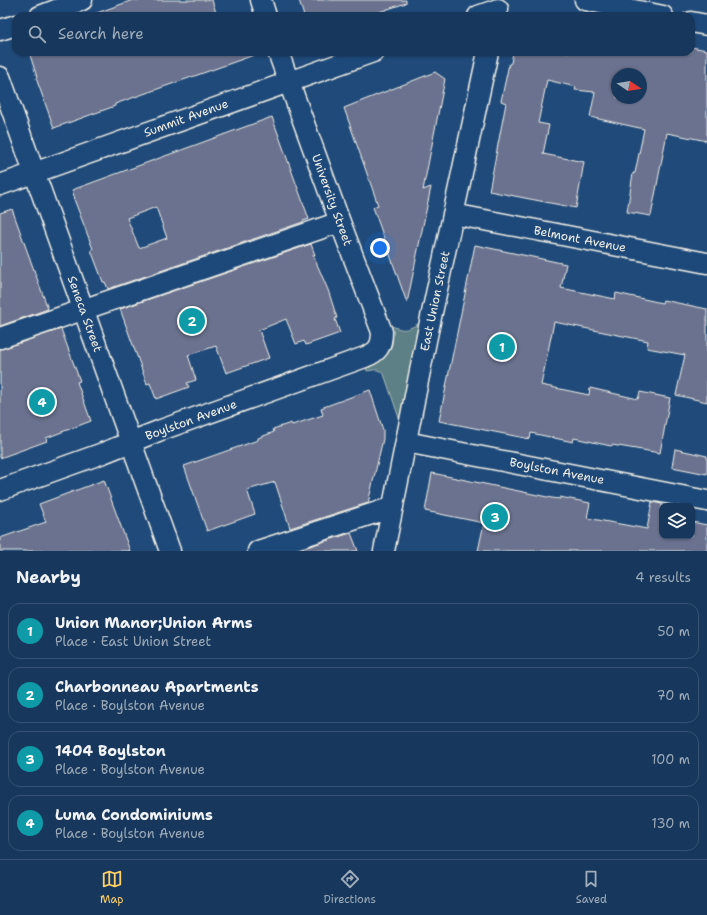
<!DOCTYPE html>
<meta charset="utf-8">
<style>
:root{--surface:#17385c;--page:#203f62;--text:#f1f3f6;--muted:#9eacbb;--line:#365272;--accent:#ffd166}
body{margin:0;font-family:"Shantell Sans",sans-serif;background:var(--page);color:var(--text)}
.controls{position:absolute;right:12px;bottom:12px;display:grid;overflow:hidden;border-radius:8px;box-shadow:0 1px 3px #0004}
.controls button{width:36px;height:36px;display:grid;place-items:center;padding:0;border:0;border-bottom:1px solid var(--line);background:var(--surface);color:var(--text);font:20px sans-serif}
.compass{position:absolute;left:611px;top:68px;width:36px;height:36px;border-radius:50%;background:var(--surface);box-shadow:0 1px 3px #0004;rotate:102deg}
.you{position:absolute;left:380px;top:248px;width:14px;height:14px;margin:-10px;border:3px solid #fff;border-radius:50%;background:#1a73e8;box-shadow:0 0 0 6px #1a73e833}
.badge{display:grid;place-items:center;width:26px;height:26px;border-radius:50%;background:var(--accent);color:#fff;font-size:13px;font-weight:700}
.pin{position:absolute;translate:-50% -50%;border:2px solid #fff;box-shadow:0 1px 4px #0006}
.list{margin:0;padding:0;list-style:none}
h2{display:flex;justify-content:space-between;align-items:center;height:52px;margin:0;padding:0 16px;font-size:17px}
h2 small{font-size:13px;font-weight:400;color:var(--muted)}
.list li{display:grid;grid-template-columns:26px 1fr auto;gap:12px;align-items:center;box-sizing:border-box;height:56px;margin:0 8px 8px;padding:0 8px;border:1px solid var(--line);border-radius:12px}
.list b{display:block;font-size:15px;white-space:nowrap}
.list p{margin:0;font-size:13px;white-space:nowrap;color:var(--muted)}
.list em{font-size:13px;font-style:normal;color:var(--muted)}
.icon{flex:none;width:22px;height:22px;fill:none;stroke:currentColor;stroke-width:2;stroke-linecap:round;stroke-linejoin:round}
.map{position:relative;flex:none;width:707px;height:551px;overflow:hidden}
.search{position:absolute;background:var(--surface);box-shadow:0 1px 3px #0004;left:12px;right:12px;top:12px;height:44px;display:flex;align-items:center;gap:10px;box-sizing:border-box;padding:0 14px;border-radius:12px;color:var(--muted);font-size:15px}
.sheet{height:308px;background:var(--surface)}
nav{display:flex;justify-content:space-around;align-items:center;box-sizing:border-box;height:56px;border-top:1px solid var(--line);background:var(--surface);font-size:11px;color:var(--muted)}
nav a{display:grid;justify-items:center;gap:2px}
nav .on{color:var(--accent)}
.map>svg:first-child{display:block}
.green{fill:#5c8085;stroke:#a8b8b6}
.building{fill:#6b728f;stroke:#f4f1e8;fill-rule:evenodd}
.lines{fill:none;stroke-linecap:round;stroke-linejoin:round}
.minor-casing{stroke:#f4f1e8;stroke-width:23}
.minor{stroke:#1f4a7a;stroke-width:20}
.labels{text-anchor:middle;stroke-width:3.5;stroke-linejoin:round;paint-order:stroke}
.street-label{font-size:12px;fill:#f4f1e8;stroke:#1f4a7a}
</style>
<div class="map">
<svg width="707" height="551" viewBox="0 0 707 551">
<rect width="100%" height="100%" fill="#1f4a7a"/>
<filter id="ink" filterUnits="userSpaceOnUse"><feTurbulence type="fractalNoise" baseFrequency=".025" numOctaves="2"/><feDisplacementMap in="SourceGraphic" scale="8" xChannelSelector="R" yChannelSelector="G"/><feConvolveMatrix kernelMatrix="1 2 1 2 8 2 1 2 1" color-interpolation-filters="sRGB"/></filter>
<g filter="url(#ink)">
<path class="green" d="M421,322l-21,99 -16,-47c-6,-6 -10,-4 -17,-3l-1,-5c21,-8 32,-18 24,-41 14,7 18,5 31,-3z"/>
<path class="building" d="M133,0h79l5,16h-122l-1,-2z
M299,0h107v3l-39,13h-63z
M691,47l16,3v91l-40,-8 -16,83 -24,-4 6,-39h2l9,-44 -54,-12 5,-25 -20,-2 1,-3 -29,-7 -9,43 11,2 -6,29 41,8 -8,46 -87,-17 17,-88 -5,-2 8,-37 2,-1 2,-11h178zM617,74h24v24h-24z
M29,52h227l1,2 -142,50v2l-61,22 -18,-50 1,-1z
M435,72l10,7 -22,111 8,-3 -24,116 -34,-96 5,-2 -34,-97z
M272,117l37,102 -6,2v1l-195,67 -3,-7h-2l-12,-32 2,-1 -19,-50h1l-3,-9zM156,207l11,31 -28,10 -12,-30z
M12,209l36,100 -48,17v-113z
M311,244l4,11h-2l15,35 9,28 -2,1 5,14 -34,12 -2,-4 -8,3 -10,-25 -27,11 10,28 -43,15 -10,-27 -28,9 8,25 -9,3 2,4 -33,12 -6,-16 -3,1 -27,-75z
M475,245l91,19 -5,24 54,11 1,-6 46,10 1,-3 44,9v93l-31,-7 9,-40 -38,-7 1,-7 -94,-19 -13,63 48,10 1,-7 48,11 2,-7 30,6 -10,55 -48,-8 -1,1 -37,-8 -1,4 -42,-9 -1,6 -91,-18z
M61,329l19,52 -3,1 14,39 -45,17 1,3 -47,17v-109z
M370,390l13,40v9l-15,64 -78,25 -15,-46 -28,8 8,24 -48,17 -23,-65 74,-26v-2l16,-6 -1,-3 18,-6 1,2 31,-10 -2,-7z
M675,449l32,7v18l-35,-7z
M432,473l120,25 8,1v-2l30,6 -3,15 60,11 5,-27 10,2v32h30v-14l15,3v26h-229l6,-28 -59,-12z
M104,480l26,71h-130v-13l46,-16 -7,-18z
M351,533l7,18h-61v-1z"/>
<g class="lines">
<g class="minor-casing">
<path id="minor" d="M261,0l5,16
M585,0l78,16
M40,16l42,-16
M478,16l20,-7
M691,22l16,3
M0,30l16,-5
M0,77l170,474
M0,185l373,-133
M453,214l254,49
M0,338l340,-116
M406,442l301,59
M0,490l103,-37 58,-23 204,-73c13,-5 17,-11 17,-25l-42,-110 -62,-170
M258,551l135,-44
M384,551l43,-215 61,-284"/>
</g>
<use href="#minor" class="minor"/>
</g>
</g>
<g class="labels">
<g class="street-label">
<text transform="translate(186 118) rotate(-20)" y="4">Summit Avenue</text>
<text transform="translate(332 200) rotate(70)" y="4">University Street</text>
<text transform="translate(580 239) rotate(11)" y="4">Belmont Avenue</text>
<text transform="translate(435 301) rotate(-78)" y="4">East Union Street</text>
<text transform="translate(85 314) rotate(70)" y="4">Seneca Street</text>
<text transform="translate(191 420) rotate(-20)" y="4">Boylston Avenue</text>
<text transform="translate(557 471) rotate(11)" y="4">Boylston Avenue</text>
</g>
</g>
</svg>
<div class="controls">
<button><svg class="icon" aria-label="layers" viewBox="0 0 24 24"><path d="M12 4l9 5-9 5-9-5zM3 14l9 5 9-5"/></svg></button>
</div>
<svg class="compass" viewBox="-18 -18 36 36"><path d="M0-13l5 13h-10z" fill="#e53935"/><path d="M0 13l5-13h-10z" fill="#9eacbb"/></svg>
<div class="you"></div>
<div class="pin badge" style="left:502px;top:347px;background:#0f9aa8">1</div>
<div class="pin badge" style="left:192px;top:321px;background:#0f9aa8">2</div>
<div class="pin badge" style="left:495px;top:517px;background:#0f9aa8">3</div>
<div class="pin badge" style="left:42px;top:402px;background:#0f9aa8">4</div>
<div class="search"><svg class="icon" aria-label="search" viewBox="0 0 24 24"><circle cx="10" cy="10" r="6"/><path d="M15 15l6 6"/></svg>Search here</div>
</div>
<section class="sheet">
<h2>Nearby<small>4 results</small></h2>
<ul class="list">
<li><span class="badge" style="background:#0f9aa8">1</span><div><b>Union Manor;Union Arms</b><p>Place · East Union Street</p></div><em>50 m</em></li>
<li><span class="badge" style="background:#0f9aa8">2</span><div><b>Charbonneau Apartments</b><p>Place · Boylston Avenue</p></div><em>70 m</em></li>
<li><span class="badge" style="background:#0f9aa8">3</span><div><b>1404 Boylston</b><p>Place · Boylston Avenue</p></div><em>100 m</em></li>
<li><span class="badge" style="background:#0f9aa8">4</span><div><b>Luma Condominiums</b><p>Place · Boylston Avenue</p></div><em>130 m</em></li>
</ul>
</section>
<nav>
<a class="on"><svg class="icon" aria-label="map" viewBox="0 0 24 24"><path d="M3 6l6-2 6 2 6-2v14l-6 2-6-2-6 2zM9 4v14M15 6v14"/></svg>Map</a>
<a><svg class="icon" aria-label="directions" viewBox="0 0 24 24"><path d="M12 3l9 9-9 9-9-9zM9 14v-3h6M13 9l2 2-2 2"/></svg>Directions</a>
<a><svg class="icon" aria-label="saved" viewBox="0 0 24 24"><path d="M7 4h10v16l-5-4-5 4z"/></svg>Saved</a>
</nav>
